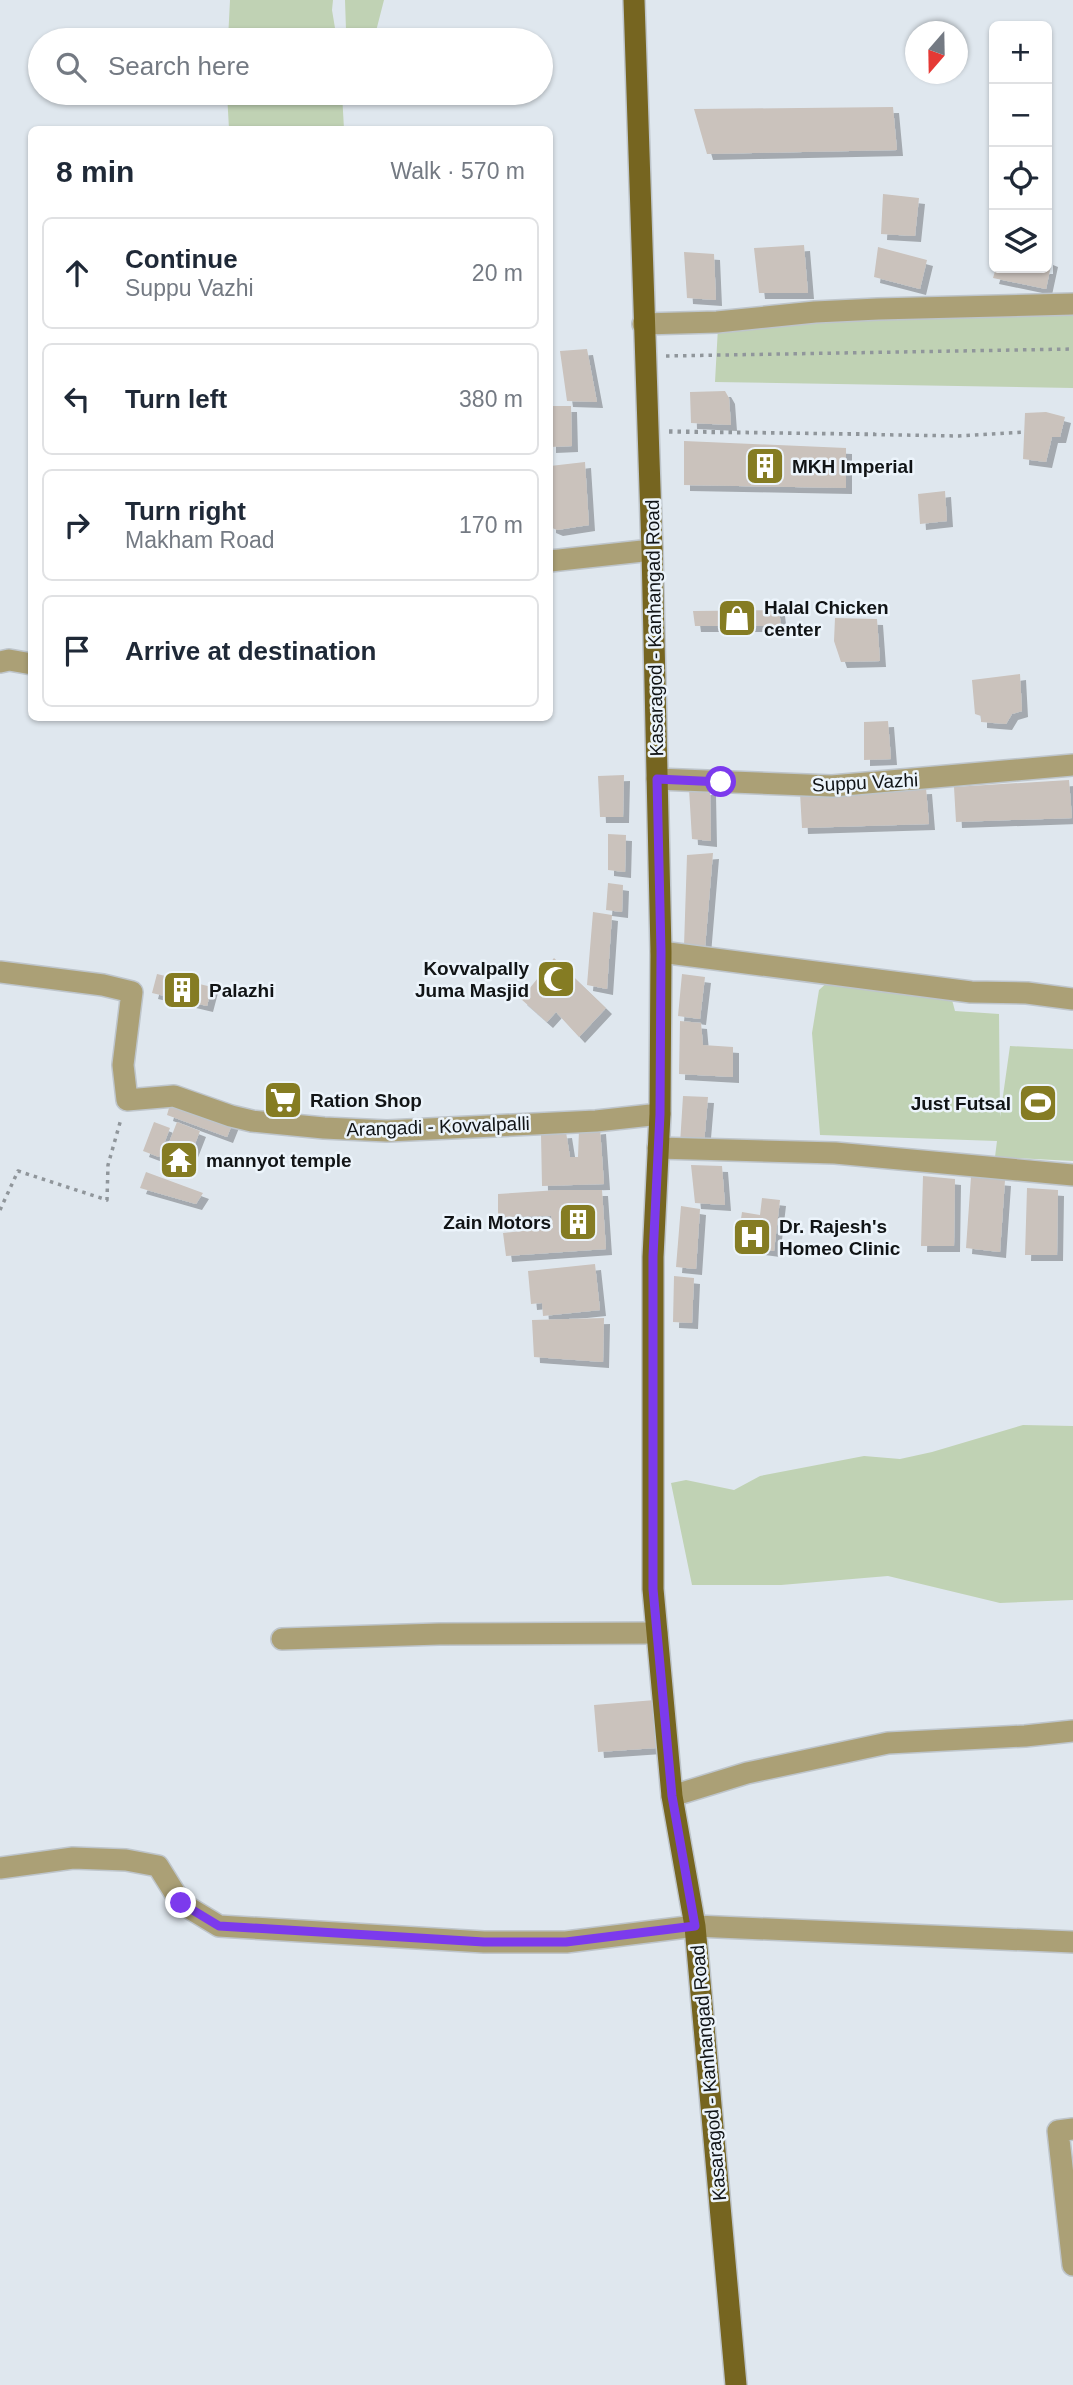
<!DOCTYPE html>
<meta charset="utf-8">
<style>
:root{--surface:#fff;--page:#f6f6f7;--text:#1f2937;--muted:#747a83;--line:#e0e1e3}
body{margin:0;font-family:Helvetica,sans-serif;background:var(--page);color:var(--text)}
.controls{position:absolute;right:21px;top:21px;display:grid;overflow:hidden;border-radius:10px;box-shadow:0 2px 5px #0004}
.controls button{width:63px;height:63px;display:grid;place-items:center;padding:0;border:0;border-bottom:2px solid var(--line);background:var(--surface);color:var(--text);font:35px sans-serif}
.compass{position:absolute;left:905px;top:21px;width:63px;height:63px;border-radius:50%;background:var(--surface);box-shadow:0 2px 5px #0004;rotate:200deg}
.stop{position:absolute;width:21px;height:21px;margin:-16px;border:5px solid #7c3aed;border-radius:50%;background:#fff}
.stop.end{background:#7c3aed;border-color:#fff;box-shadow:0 2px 7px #0008}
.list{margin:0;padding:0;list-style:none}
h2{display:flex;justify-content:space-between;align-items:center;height:91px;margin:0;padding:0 28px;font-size:30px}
h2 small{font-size:23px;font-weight:400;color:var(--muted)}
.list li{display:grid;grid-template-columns:46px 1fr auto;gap:21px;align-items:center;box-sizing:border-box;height:112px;margin:0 14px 14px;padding:0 14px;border:2px solid var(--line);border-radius:10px}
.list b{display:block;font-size:26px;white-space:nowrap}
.list p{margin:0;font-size:23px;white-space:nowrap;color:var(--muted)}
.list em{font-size:23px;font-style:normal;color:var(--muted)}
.icon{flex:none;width:38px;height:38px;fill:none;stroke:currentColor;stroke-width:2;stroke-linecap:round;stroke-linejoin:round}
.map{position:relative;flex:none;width:1073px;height:2385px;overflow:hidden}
.search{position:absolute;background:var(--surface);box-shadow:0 2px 5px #0004;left:28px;top:28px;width:525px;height:77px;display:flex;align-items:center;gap:18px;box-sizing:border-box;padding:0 24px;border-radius:38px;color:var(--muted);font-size:26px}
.panel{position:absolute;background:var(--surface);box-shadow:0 2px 5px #0004;left:28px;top:126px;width:525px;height:595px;border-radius:10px}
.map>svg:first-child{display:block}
.green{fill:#c0d2b4}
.building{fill:#cac2bc;filter:url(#shadow)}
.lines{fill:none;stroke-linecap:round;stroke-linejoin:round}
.minor-casing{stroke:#bec5cb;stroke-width:24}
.tertiary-casing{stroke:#bec5cb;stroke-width:24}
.primary-casing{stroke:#bec5cb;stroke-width:24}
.path{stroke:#90969b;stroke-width:3.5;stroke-dasharray:3.5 5;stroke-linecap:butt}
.minor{stroke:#aba076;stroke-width:21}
.tertiary{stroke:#aba076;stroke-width:21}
.primary{stroke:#766520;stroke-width:21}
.route{stroke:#7c3aed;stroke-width:9}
.labels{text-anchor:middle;stroke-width:5;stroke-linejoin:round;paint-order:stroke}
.poi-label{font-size:19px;font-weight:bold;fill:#111416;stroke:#ecf4fb;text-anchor:start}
.street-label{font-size:19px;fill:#111416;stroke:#ecf4fb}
</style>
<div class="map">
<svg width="1073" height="2385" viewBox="0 0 1073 2385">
<defs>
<filter id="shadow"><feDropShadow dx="6" dy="6" stdDeviation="0" flood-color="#0004"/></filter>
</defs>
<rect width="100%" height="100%" fill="#dfe7ee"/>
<path class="green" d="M230,0h103l-1,10 5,30h-109z
M345,0h39l-10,39 -17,1 -11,-10z
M227,93h115l2,36h-115z
M1073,309v79l-358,-6 3,-55z
M830,980l121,16 4,15 44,3 1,103 10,-71 63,3v112l-78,-4 2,-16 -177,-6 -8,-102 7,-43z
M1023,1425l50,1v174l-73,3 -112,-27 -107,9h-89l-21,-102 15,-3 48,10 26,-14 104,-20 36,3 32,-7z"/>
<path class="building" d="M893,107l4,43 -190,4 -13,-45z
M883,194l36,4 -4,38 -34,-2z
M804,245l4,48h-49l-5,-45z
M878,247l49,13 -7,29 -46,-12z
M684,252l30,2 2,46 -29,-2z
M1047,259l5,2 -6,28 -53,-11 3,-10h51z
M587,349l10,53 -30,-1 -7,-50z
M725,391l4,7 2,27 -40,-2 -1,-31z
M550,406h21l1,40 -22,1z
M1046,412l19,5 -5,20h-8l-6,25 -23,-3 2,-46z
M684,441l162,7v40l-162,-3z
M585,462l4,63 -32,5 -7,-3v-61z
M945,491l2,30 -27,3 -2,-30z
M779,610l2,16h-86l-2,-15z
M835,618l42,1 3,42 -39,1 -7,-21z
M1020,674l2,37 -10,3 -6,10 -25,-2v-6l-6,-2 -3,-34z
M888,721l3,38 -27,1v-38z
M624,775l-1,42h-23l-2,-41z
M1069,780l3,38 -116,4 -2,-35z
M926,788l3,36 -127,4 -2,-35z
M689,789h21l1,52 -19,-2z
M608,834l18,1 -1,37 -17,-2z
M713,853l-8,95 -21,-2 3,-91z
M608,883l15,2 -1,27 -16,-2z
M593,912l19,3 -5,74 -20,-4z
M554,958l52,50 -27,29 -23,-25 -9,10 -26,-23z
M157,974l55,13 -5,19 -55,-13z
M682,974l23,3 -5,42 -22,-3z
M680,1021l21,2 2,22 30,2v30l-54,-3z
M683,1096l25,1 -4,47h-24z
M171,1101l62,21 -6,15 -60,-22z
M154,1122l16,6 -11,29 -16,-6z
M177,1122l23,9 -9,23 -23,-9z
M600,1128l4,56 -62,2 -1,-52 25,-2 4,25h8l1,-27z
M691,1165l31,1 3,39 -30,-2z
M146,1172l57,21 -7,11 -56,-16z
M923,1176l32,3 -1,67h-33z
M971,1177l34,3 -5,72 -34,-4z
M1027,1188l31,2 -1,65h-32z
M558,1190h44l4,59 -100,7 -3,-23 50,-5 -2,-12 -53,1v-23z
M762,1198l18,2 -6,51 -37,-5 5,-34 18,3z
M681,1206l19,3 -4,60 -20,-2z
M595,1264l5,46 -57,6 -1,-13 -11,1 -3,-33z
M674,1276l20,2 -2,45 -19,-1z
M604,1318l-1,44 -69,-5 -2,-37z
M655,1700l1,48 -58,4 -4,-47z"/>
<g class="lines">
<g class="minor-casing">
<path id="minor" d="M643,324l74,-2 98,-10 63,-3 195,-5
M550,561l102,-11
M0,662l9,-2 23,4
M657,779l175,7 241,-21
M661,952l310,40 56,1 46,6
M0,972l103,13 29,7 -9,73 4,35 47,-4 57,20 21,5 72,7 63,3 209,-10 64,-7
M658,1148l177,5 238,22
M282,1639l157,-5 218,-1
M672,1796l75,-23 141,-30 137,-7 48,-5
M0,1868l73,-10 53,2 32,6 23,37 38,23 265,16h82l129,-16
M1073,2129l-15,2 15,134"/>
</g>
<g class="tertiary-casing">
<path id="tertiary" d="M695,1926l378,16"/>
</g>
<g class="primary-casing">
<path id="primary" d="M634,0l18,550 9,402 -1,162 -7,143v332l19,207 23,130 41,459"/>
</g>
<path class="path" d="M666,356l407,-7
M669,431l289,5 66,-4
M669,432l206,2
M0,1210l18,-39 89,29 1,-35 13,-46"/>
<use href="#minor" class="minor"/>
<use href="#tertiary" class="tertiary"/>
<use href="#primary" class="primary"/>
</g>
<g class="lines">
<path class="route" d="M181,1903l38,23 265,16h82l129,-16 -23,-130 -19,-207v-333l7,-142 1,-162 -4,-173 64,3"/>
</g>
<defs>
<g id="building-square" transform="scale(2.0125)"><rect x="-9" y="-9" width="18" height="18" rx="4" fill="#857c23" stroke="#ecf4fb"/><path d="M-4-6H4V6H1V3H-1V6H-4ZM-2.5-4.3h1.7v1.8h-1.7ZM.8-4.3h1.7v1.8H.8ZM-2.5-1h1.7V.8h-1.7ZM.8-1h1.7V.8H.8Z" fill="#fff"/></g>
<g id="shop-square" transform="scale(2.0125)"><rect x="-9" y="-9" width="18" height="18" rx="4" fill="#857c23" stroke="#ecf4fb"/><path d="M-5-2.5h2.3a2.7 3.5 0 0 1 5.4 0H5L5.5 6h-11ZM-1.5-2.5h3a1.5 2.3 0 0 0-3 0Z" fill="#fff"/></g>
<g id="mosque-square" transform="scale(2.0125)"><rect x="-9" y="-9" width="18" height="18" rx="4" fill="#857c23" stroke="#ecf4fb"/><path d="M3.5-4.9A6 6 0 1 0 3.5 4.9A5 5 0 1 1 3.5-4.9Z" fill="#fff"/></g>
<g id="supermarket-square" transform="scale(2.0125)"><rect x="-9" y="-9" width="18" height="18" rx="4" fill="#857c23" stroke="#ecf4fb"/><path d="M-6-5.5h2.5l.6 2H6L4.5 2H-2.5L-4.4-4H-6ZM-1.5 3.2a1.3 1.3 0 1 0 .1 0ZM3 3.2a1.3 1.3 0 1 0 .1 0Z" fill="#fff"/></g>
<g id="stadium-square" transform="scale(2.0125)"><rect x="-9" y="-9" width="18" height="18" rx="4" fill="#857c23" stroke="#ecf4fb"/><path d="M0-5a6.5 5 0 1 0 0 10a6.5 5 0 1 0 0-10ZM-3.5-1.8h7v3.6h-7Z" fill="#fff"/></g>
<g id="temple-square" transform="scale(2.0125)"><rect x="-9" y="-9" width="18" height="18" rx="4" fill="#857c23" stroke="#ecf4fb"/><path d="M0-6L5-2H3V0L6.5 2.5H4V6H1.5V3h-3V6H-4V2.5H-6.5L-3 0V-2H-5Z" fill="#fff"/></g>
<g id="hospital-square" transform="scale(2.0125)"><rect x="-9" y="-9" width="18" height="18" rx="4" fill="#857c23" stroke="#ecf4fb"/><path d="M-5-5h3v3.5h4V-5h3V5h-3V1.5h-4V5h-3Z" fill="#fff"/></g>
</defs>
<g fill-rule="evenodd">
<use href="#building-square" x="765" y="466"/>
<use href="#shop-square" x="737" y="618"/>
<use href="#mosque-square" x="556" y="979"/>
<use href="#building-square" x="182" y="990"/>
<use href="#supermarket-square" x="283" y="1100"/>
<use href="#stadium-square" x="1038" y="1103"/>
<use href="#temple-square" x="179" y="1160"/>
<use href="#building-square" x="578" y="1222"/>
<use href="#hospital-square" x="752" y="1237"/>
</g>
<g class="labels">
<g class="poi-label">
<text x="792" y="473">MKH Imperial</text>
<text x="764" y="614">Halal Chicken<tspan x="764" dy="22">center</tspan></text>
<text x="529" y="975" text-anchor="end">Kovvalpally<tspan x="529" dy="22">Juma Masjid</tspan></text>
<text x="209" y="997">Palazhi</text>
<text x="310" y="1107">Ration Shop</text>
<text x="1011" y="1110" text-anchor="end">Just Futsal</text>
<text x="206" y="1167">mannyot temple</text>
<text x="551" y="1229" text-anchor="end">Zain Motors</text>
<text x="779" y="1233">Dr. Rajesh's<tspan x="779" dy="22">Homeo Clinic</tspan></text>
</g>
<g class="street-label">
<text transform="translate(654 628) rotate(-91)" y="7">Kasaragod - Kanhangad Road</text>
<text transform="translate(865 782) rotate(-3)" y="7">Suppu Vazhi</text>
<text transform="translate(438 1126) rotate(-2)" y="7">Arangadi - Kovvalpalli</text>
<text transform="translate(708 2073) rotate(-95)" y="7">Kasaragod - Kanhangad Road</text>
</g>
</g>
</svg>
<div class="controls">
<button>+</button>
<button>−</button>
<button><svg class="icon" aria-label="locate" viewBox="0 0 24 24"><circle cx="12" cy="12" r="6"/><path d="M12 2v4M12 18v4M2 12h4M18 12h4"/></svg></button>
<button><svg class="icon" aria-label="layers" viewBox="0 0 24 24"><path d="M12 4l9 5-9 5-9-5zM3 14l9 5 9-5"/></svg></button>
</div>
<svg class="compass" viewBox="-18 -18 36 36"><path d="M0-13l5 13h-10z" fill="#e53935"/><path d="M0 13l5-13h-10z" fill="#747a83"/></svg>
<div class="stop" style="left:721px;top:782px"></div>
<div class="stop end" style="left:181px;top:1903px"></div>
<div class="search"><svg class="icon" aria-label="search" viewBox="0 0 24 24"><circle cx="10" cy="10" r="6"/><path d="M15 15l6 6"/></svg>Search here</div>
<section class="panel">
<h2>8 min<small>Walk · 570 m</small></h2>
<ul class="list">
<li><svg class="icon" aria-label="ahead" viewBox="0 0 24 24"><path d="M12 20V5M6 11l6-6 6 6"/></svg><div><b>Continue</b><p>Suppu Vazhi</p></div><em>20 m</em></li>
<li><svg class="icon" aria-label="left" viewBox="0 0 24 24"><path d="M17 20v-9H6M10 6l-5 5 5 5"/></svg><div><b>Turn left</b></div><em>380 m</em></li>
<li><svg class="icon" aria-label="right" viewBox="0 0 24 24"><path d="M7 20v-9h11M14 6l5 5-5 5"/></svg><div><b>Turn right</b><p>Makham Road</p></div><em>170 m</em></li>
<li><svg class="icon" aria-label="arrive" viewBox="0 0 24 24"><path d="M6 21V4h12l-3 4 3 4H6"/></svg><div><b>Arrive at destination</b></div></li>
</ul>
</section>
</div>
